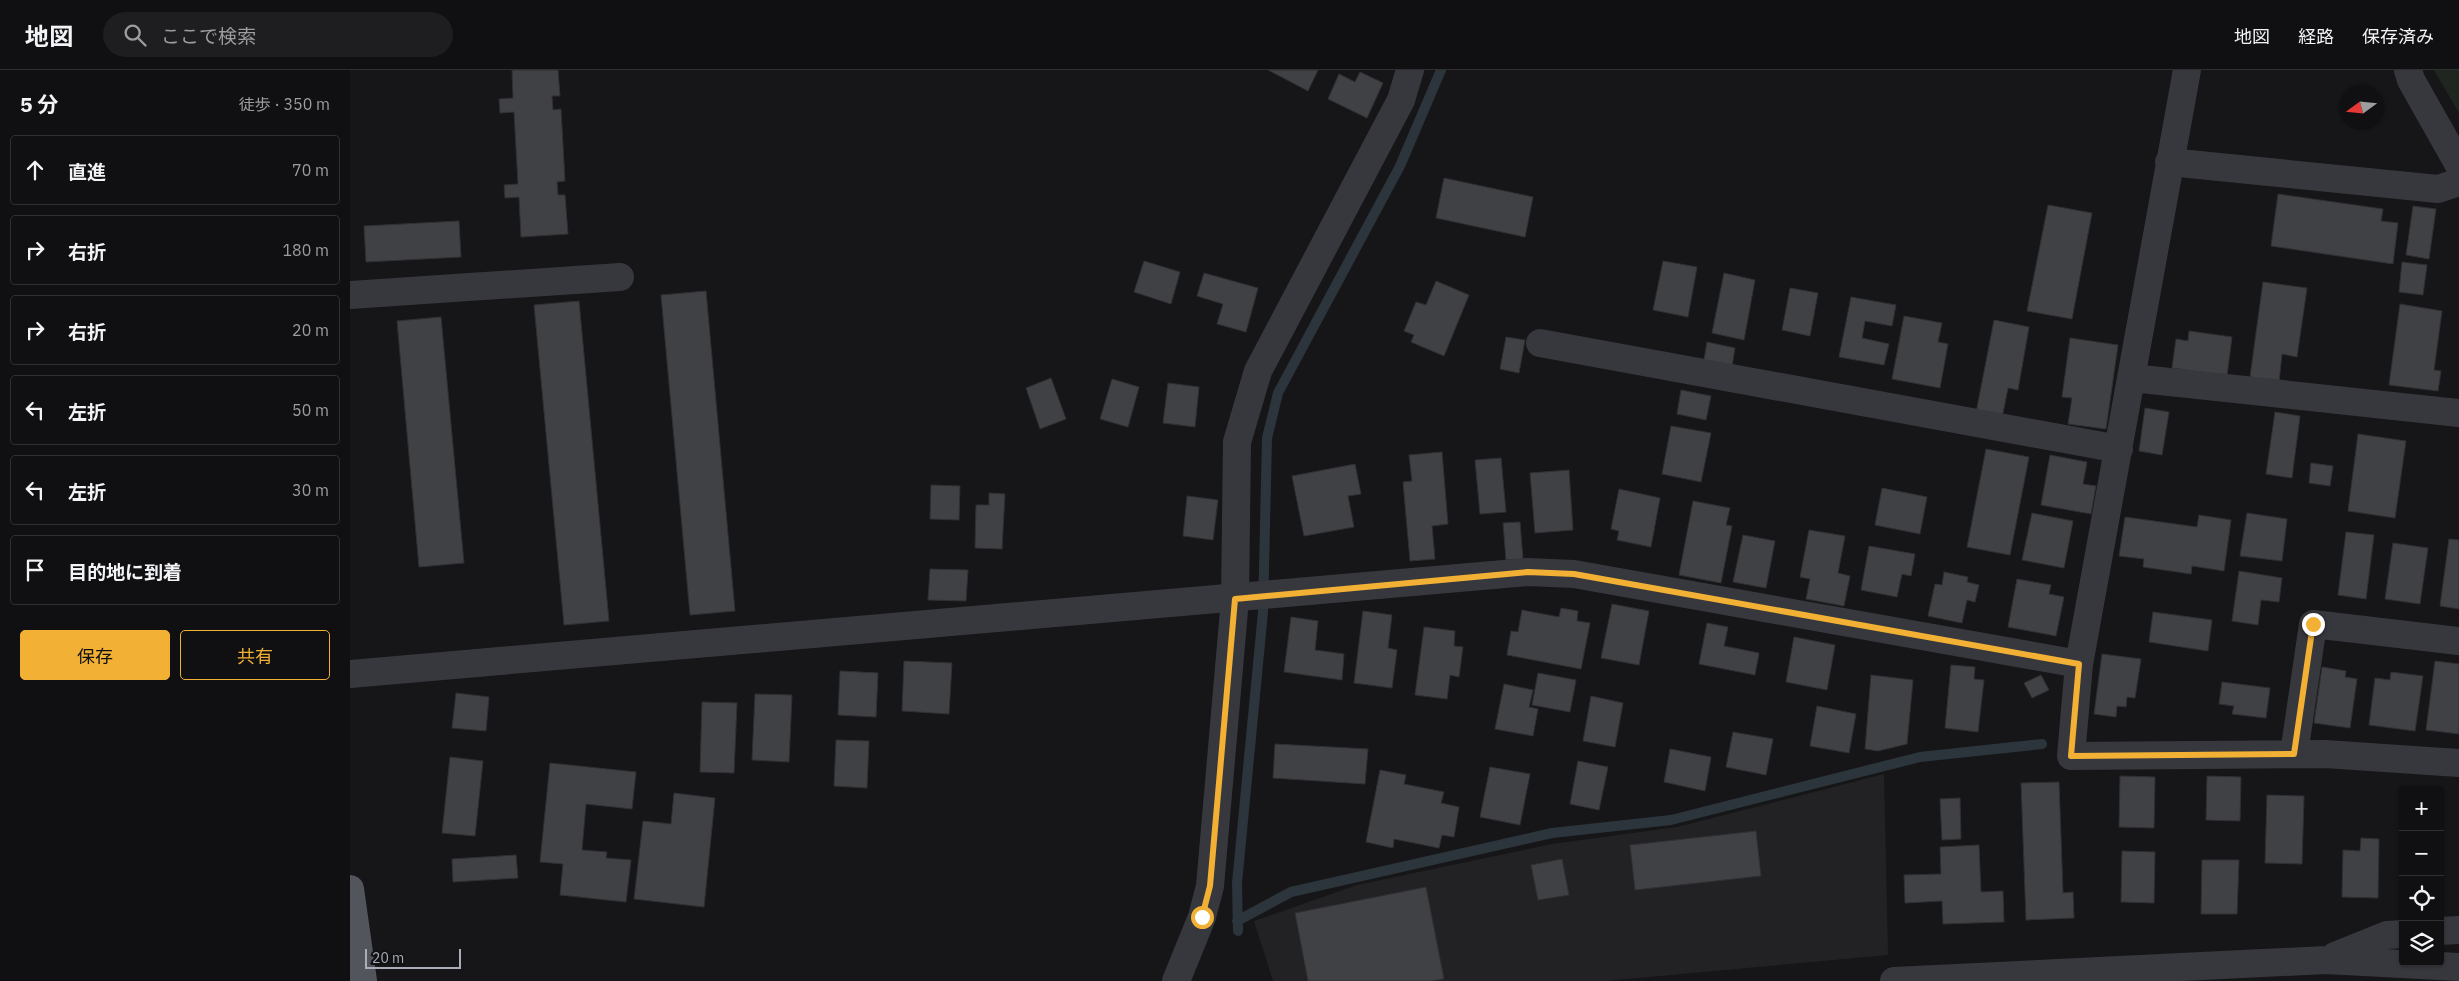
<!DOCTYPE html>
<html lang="ja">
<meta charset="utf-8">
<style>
:root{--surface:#101012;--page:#1e1e20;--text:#f1f3f6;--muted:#9c9d9f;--line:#303032;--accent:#f2b134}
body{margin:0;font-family:"IBM Plex Sans","Noto Sans JP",sans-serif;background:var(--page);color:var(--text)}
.controls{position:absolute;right:15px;bottom:15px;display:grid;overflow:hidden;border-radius:5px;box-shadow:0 1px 4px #0004}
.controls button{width:45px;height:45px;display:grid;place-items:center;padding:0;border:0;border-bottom:1px solid var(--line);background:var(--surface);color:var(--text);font:25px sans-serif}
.compass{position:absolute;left:1989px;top:15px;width:45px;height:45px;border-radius:50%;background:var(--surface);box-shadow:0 1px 4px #0004;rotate:255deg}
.scale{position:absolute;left:15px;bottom:12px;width:96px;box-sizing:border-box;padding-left:5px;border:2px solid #a8adb8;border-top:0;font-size:14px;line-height:18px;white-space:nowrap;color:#a8adb8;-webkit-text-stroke:4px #111113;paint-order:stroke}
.stop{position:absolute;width:15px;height:15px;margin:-11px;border:4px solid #f2b134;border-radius:50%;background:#fff}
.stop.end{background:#f2b134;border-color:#fff;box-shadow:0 1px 5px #0008}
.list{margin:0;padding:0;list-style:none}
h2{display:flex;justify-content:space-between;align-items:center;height:65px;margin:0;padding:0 20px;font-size:21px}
h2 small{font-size:16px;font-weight:400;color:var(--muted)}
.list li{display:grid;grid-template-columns:32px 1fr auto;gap:15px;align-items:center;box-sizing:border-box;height:70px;margin:0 10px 10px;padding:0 10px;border:1px solid var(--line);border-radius:5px}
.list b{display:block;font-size:19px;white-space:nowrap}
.list em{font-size:16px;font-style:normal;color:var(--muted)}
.actions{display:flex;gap:10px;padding:15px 20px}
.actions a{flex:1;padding:11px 0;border:1px solid var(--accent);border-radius:5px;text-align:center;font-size:18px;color:var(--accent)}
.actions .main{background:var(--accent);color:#111}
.icon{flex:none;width:28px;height:28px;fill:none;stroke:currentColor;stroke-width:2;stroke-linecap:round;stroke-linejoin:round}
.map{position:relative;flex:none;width:2109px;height:911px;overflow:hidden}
header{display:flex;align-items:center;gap:30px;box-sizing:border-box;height:70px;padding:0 25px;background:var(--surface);border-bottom:1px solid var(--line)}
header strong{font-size:24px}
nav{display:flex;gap:28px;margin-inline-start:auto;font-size:18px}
.search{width:350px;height:45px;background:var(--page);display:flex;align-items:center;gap:12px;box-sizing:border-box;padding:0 18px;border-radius:28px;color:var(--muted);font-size:19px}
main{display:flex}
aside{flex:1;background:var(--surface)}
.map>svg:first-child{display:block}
.built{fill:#222225}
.green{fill:#1e261f}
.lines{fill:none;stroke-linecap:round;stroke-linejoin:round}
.stream{stroke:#2c353c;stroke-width:10}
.building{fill:#404145;stroke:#303034}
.minor{stroke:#37383d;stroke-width:28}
.major{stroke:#53555c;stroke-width:28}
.route{stroke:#f2b134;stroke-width:6}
</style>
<header>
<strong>地図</strong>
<div class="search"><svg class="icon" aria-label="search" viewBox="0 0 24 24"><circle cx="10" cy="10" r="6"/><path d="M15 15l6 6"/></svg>ここで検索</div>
<nav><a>地図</a><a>経路</a><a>保存済み</a></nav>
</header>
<main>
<aside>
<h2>5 分<small>徒歩 · 350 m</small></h2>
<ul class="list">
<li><svg class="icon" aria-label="ahead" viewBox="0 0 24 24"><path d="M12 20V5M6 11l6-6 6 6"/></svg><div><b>直進</b></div><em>70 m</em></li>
<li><svg class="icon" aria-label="right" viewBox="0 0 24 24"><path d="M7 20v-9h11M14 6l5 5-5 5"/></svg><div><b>右折</b></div><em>180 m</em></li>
<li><svg class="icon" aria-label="right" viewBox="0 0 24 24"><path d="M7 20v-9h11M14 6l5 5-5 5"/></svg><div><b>右折</b></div><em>20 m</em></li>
<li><svg class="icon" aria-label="left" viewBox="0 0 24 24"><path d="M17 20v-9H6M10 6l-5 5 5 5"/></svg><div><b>左折</b></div><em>50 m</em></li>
<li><svg class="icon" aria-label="left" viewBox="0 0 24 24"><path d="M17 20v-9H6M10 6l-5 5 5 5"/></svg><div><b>左折</b></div><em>30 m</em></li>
<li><svg class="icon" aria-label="arrive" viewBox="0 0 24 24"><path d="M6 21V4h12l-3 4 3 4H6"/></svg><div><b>目的地に到着</b></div></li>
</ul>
<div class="actions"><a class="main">保存</a><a>共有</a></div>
</aside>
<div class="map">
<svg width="2109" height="911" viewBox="0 0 2109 911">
<rect width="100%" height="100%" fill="#161618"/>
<path class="built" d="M1534,704l4,181 -283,26h-332l-19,-60 103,-36 195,-41 125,-17z"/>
<path class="green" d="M2084,0h25v43z"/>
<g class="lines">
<path class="stream" d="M887,851l54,-29 261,-59 119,-13 249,-63 122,-13
M888,861l-1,-48 26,-271 4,-174 11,-45 122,-227 41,-96"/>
</g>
<path class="building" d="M162,0h46l2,26h-8l1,14 8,-1 4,72 -8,1 1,13h7l3,39 -47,3 -2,-40 -14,1 -1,-13 14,-1 -4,-72 -14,1 -1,-14 14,-1z
M918,0h50l-10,21z
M1010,2l23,11 -16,35 -39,-19 11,-25 16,8z
M1094,108l89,19 -8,40 -89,-19z
M1928,124l105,15 -2,12 17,2 -5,41 -122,-18z
M1698,135l44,8 -20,106 -45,-8z
M2063,136l23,3 -7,50 -23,-4z
M109,151l2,36 -95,5 -2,-36z
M794,191l36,11 -9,32 -37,-12z
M1313,191l34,6 -9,50 -35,-7z
M2052,192l25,3 -4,30 -24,-3z
M854,203l54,15 -12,44 -29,-8 6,-20 -26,-8z
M1374,203l31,7 -11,60 -32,-7z
M1086,211l33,14 -25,61 -33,-14 3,-7 -10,-4 12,-29 10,3z
M1913,212l44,6 -10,69 -15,-3 -3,28 -29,-5z
M1440,218l28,5 -8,43 -28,-6z
M356,221l29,320 -45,4 -29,-320z
M1501,227l45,8 -4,21 -27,-5 -3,17 27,6 -5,21 -45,-8z
M229,231l30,320 -45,4 -30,-320z
M2050,234l42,7 -8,59 7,1 -3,20 -49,-6z
M1554,246l38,7 -4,19 10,2 -8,44 -48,-9z
M91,247l23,246 -45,4 -22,-246z
M1644,250l35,7 -11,63 -10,-2 -6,30 -26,-5z
M1839,261l43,6 -5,39 -55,-8 4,-29 12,2z
M1156,267l19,3 -6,33 -19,-4z
M1720,268l48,7 -12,84 -38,-5 4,-26 -10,-1z
M1357,272l28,6 -3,18 -28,-6z
M701,308l15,41 -26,10 -14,-41z
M762,309l27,8 -11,40 -28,-8z
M818,313l31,4 -4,40 -32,-4z
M1331,320l30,6 -5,24 -29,-6z
M1795,338l24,4 -7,43 -23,-4z
M1925,342l25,4 -8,62 -26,-4z
M1321,356l40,7 -10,49 -39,-8z
M2008,364l48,7 -11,77 -47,-7z
M1636,379l43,8 -19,98 -43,-8z
M1092,382l6,72 -16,2 3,33 -25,2 -7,-79 9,-1 -3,-26z
M1700,385l37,7 -4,22 13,2 -5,28 -50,-9z
M1151,388l5,54 -26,2 -5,-54z
M1961,393l22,3 -3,20 -21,-3z
M1005,394l6,30 -13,2 6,31 -50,9 -12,-60z
M1219,400l4,60 -38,3 -5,-60z
M581,415l29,1 -1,34 -29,-1z
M1532,418l45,9 -7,37 -45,-9z
M1269,419l41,9 -9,49 -34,-7 2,-9 -8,-2z
M639,423l16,1 -3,55 -27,-1 1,-43h13z
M837,426l31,4 -5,40 -30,-4z
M1343,431l37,7 -4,17 6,1 -11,57 -42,-8z
M1682,443l41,8 -9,47 -42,-8z
M1897,443l40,6 -5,42 -42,-5z
M1849,445l32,5 -7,51 -32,-5 -1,8 -48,-7 1,-8 -25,-3 6,-39 72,10z
M1170,452l3,37 -17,1 -3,-37z
M1459,460l36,6 -7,37 12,3 -6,30 -38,-7 4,-20 -10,-2z
M1996,462l28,3 -8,64 -28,-4z
M1393,465l32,6 -9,47 -33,-6z
M2099,469l10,1v69l-19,-3z
M2043,473l35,5 -8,56 -35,-5z
M1519,476l46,8 -4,22 -9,-2 -5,23 -36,-7z
M580,499l38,1 -2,31 -38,-1z
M1889,501l43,7 -3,24 -18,-2 -3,25 -26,-4z
M1594,502l24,5 -1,5 12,3 -4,17 -8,-2 -5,23 -34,-7 7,-32 7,1z
M1667,509l34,6 -2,9 15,3 -8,39 -48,-9z
M1262,534l37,7 -10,54 -38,-7z
M1211,538l17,3 -1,10 13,2 -9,46 -74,-14 4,-24 7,1 4,-22 37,7z
M1013,541l29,4 -4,33 9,2 -5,38 -38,-5z
M1803,542l59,8 -4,31 -59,-9z
M941,547l27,4 -3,29 29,4 -2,26 -58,-8z
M1357,553l21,4 -4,19 35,7 -4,22 -56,-11z
M1074,557l31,4 -1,15 9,1 -4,30 -9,-2 -3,24 -32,-4z
M1444,567l41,8 -8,45 -41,-8z
M1752,584l39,5 -6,39 -8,-1 -1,10 -9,-1 -1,11 -22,-3z
M554,591l48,2 -3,51 -47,-3z
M2085,591l24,3v70l-33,-4z
M1601,595l24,2 -1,12 10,1 -6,52 -33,-4z
M1972,597l24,4 -1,6 12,2 -7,49 -36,-5z
M490,601l38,2 -2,44 -38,-2z
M2041,602l32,4 -8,55 -46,-6 6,-47 15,2z
M1188,603l38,7 -6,32 -38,-7z
M1521,605l42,5 -6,64 -29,7 -13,-2z
M1691,605l8,15 -17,8 -8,-15z
M1872,612l48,6 -4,30 -34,-4 2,-8 -15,-2z
M1154,614l29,6 -4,17 9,2 -5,27 -38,-7z
M106,623l33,4 -3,34 -34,-3z
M405,624l37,1 -3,67 -37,-2z
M1241,626l32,7 -8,44 -32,-6z
M352,632l35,1 -3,70 -34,-1z
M1467,636l39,8 -7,39 -39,-7z
M1383,662l40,7 -7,36 -40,-8z
M486,670l33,1 -2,47 -33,-2z
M925,674l93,5 -3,35 -92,-6z
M1320,679l41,8 -6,34 -41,-9z
M100,687l33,4 -8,75 -33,-3z
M1228,691l30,6 -9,43 -29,-6z
M200,693l86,9 -4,37 -46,-5 -4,46 25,2 -1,6 25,2 -5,42 -66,-7 3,-31 -23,-2z
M1140,697l40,7 -10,51 -40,-8z
M1030,700l26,5 -2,9 40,8 -3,11 18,4 -5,30 -12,-2 -3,13 -45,-9 -1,9 -27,-6z
M1770,706l35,1 -1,51 -35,-1z
M1857,706l34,1 -1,44 -34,-1z
M1709,712l4,111 10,-1 1,26 -48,2 -5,-137z
M324,723l41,5 -11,109 -70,-8 9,-78 28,3z
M1917,725l37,1 -2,68 -37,-1z
M1610,728l1,41 -19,1 -2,-41z
M1406,761l5,45 -126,14 -5,-45z
M2011,768l18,1 -1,59 -36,-1 1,-47 17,1z
M1629,775l2,47 22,-1 1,31 -61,2 -1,-23 -37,2 -1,-28 37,-1 -1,-27z
M1772,781l33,1 -1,51 -33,-1z
M166,785l2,23 -65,4 -1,-23z
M1212,789l7,36 -31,5 -7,-35z
M1852,790h37l-2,54h-36z
M1076,817l18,92 -13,2h-123l-13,-68z"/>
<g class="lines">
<path class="minor" d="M1837,0l-108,594 -8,92 254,-2 134,9
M2058,0l3,10 48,85
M1819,92l269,27 21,-7
M0,225l270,-18
M1190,273l579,106
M1782,308l327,35
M0,604l1178,-102 46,2 505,90
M1944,684l19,-130 146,17
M2090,861l19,-1
M1985,886l52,-21 16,-1
M826,911l26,-64 8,-31 25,-287 2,-157 21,-71 143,-271 9,-30
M1544,911l432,-21 133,7"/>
<path class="major" d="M0,819l13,92"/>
</g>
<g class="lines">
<path class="route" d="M852,847l8,-31 25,-287 293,-27 46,2 505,90 -8,92 223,-2 19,-130"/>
</g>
</svg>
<div class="controls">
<button>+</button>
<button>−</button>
<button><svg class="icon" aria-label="locate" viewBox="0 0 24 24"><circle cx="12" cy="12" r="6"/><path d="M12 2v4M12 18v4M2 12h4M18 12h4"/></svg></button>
<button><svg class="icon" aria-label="layers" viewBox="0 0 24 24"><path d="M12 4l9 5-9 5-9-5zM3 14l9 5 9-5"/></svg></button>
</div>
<svg class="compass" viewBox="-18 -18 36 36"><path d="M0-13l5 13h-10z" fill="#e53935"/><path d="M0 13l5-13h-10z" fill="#9c9d9f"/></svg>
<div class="scale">20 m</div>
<div class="stop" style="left:852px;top:847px"></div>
<div class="stop end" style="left:1963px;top:554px"></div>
</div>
</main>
